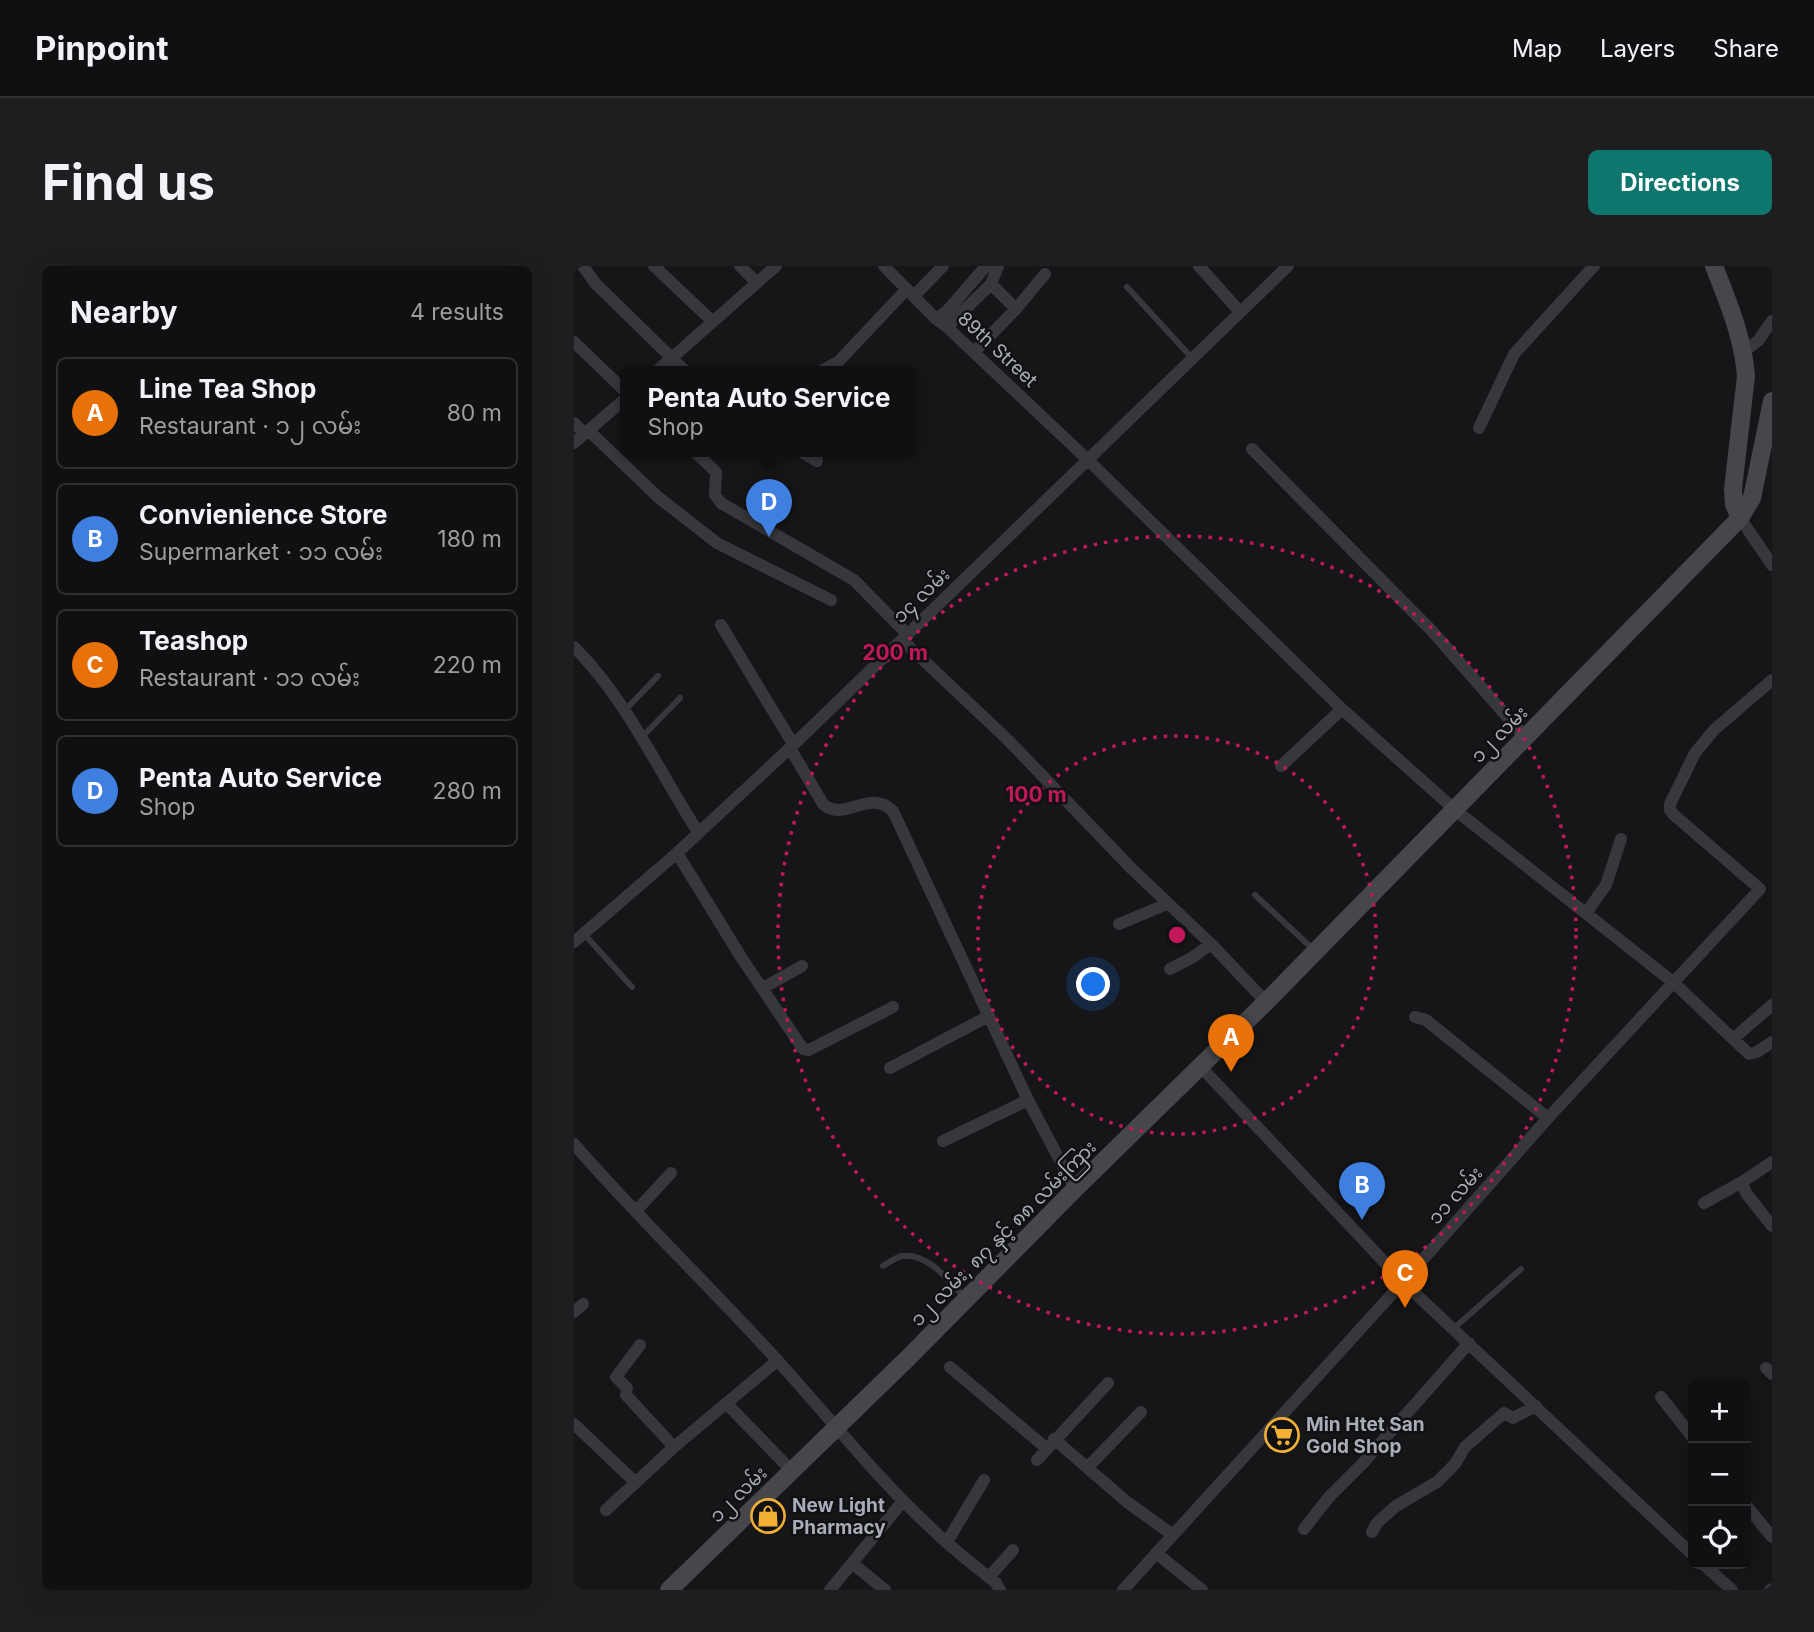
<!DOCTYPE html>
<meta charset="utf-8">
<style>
:root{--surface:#101012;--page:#1e1e20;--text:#f1f3f6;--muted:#9c9d9f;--line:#303032;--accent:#0f766e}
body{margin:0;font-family:Inter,"Noto Sans Myanmar",sans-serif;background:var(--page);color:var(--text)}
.controls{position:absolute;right:21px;bottom:21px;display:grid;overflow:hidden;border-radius:10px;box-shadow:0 7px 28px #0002}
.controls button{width:63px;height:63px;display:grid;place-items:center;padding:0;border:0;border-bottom:2px solid var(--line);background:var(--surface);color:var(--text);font:35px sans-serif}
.you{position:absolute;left:520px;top:719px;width:24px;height:24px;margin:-18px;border:5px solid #fff;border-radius:50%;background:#1a73e8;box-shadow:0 0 0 10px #1a73e833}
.badge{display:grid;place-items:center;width:46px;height:46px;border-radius:50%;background:var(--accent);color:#fff;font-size:23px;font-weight:700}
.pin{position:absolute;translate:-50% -58px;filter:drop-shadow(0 2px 4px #0008)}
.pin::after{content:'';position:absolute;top:37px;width:24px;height:21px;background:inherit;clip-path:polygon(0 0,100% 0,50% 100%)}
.popup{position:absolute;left:46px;top:100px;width:298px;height:91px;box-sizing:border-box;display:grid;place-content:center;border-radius:10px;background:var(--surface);filter:drop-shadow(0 2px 5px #0005);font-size:23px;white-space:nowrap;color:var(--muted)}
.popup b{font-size:26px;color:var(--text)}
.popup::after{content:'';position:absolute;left:50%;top:100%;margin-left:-14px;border:14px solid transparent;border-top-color:var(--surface)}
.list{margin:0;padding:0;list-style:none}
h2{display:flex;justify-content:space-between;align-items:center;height:91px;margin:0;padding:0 28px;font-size:30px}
h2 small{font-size:23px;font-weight:400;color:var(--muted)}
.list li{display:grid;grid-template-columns:46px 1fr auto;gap:21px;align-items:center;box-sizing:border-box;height:112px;margin:0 14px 14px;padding:0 14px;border:2px solid var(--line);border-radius:10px}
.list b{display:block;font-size:26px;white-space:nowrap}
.list p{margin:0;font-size:23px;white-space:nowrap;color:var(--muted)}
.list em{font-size:23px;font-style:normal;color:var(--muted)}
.icon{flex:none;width:38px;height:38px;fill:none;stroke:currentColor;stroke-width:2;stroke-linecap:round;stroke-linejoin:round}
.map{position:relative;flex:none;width:1198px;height:1324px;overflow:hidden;border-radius:10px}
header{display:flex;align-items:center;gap:42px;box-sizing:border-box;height:98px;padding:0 35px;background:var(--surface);border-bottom:2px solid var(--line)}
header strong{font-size:33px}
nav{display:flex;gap:38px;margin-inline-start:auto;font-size:24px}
.intro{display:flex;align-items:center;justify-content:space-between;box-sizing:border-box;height:168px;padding:0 42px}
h1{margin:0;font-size:49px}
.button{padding:18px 32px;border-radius:10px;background:var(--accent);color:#fff;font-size:24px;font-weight:700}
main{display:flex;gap:42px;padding:0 42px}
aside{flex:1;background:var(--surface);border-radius:10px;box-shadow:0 7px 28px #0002}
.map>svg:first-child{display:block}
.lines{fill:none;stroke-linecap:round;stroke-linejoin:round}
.lane{stroke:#37383d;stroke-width:6}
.street{stroke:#37383d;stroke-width:12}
.secondary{stroke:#45474d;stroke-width:18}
.ring{fill:none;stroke:#c2185b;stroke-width:3.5;stroke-dasharray:3.5 7}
.labels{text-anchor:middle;stroke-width:5;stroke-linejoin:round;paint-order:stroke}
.street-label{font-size:19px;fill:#a8adb8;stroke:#111113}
.poi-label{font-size:19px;font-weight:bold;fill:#a8adb8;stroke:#111113;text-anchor:start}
.centre{fill:#c2185b;stroke:#111113;stroke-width:3.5}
.ring-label{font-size:21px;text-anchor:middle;font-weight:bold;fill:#c2185b;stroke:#111113;stroke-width:5;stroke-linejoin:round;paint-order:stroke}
</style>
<header>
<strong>Pinpoint</strong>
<nav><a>Map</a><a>Layers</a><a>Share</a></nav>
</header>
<div class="intro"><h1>Find us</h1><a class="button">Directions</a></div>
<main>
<aside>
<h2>Nearby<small>4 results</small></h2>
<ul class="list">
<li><span class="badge" style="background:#e8710a">A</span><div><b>Line Tea Shop</b><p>Restaurant · ၁၂ လမ်း</p></div><em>80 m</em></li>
<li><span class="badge" style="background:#3f7fe0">B</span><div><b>Convienience Store</b><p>Supermarket · ၁၁ လမ်း</p></div><em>180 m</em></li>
<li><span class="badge" style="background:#e8710a">C</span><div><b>Teashop</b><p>Restaurant · ၁၁ လမ်း</p></div><em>220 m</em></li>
<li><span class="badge" style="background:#3f7fe0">D</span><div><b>Penta Auto Service</b><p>Shop</p></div><em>280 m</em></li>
</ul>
</aside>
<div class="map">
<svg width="1198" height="1324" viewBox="0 0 1198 1324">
<rect width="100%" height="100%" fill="#161618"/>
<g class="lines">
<path class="lane" d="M553,21l65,71
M51,444l33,-34
M68,471l38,-39
M681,629l60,56
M10,668l48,53
M309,1000c5,-3 13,-9 19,-10 26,-4 48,26 63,42
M879,1063l68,-60"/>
<path class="street" d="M9,0l12,17 90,88
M80,0l59,56
M166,0l17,17
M310,0l52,53 11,8 141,133 254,249 112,100 220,174 75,71 8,-2 15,-10
M625,0l41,46
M417,18l25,25
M340,30l29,-30
M362,53l12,-9 38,-44
M373,61l44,-43 7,-18
M0,76l52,50
M400,86l42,-43 29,-35
M1169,86l15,-11 14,-20
M83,105l119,-105
M247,105l17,-9 69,-73
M0,157l10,10
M905,162l35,-74 80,-88
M14,164l70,67 59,46 114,57
M0,177l52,-45
M678,183l180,182 93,106
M120,185l22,21 -1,23 6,8 133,77 54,55
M226,185l17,10
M1166,252l32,47
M147,359l72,119
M328,374l106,100 124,129 79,75 55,58
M0,381c53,53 84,123 124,185
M216,482l33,56c21,19 46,-16 70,7l135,289 47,89
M707,500l61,-57
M103,587l64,104 62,92 6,1 84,-43
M1012,647l20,-28 15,-46
M545,658l48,-20
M0,676l103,-89 113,-105 498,-482
M596,703l23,-12 18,-13
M189,722l39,-22
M841,751l11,3 122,98
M1159,773l39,-34
M626,800l203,216 290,273
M316,802l99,-52
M369,875l85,-41
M0,878c65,75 137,143 203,216 51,56 98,116 154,168 20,20 43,37 65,55l4,7
M1168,916l4,11 26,33
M1130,937l38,-21 30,-20
M62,945l35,-38
M0,1046l9,-8
M66,1079l-24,32 11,11 -1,7 48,52
M376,1101l96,81
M1192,1102l6,6
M1087,1131l32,41
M152,1137l66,68
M0,1158l61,58
M480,1173l73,63 46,33
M463,1194l71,-77
M514,1201l53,-55
M1172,1239l26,32
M32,1244l68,-63 104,-87
M730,1263l25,-32 35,-35 105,-119
M798,1266l5,-9 19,-17 41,-24 18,-18 10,-17 39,-34 9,5 23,-12
M373,1276l37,-62
M582,1287l46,37
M278,1297l33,27
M1129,1298l29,26
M415,1311l24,-27
M256,1324l73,-89
M549,1324l280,-308 145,-164 212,-229 -86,-74 -4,-5v-6l25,-51 19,-23 58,-50
M1196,1324l2,-1"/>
<path class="secondary" d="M1140,0c14,36 29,71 32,110l-13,113 1,15 6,14
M95,1324l239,-232 167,-169 191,-187 474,-484 12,-20 20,-97"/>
</g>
<g class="ring">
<circle cx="603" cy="669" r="199"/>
<circle cx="603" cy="669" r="399"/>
</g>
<defs>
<g id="supermarket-ring" transform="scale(1.75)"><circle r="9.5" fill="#111113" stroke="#f2b134" stroke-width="1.5"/><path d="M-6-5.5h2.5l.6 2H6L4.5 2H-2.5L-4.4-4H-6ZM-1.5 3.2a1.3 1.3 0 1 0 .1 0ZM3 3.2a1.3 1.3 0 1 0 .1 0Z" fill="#f2b134"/></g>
<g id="shop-ring" transform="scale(1.75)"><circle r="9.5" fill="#111113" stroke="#f2b134" stroke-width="1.5"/><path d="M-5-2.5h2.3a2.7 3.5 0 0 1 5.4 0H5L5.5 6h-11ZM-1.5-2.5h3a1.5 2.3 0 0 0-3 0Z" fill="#f2b134"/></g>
</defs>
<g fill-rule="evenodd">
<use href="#supermarket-ring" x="708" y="1169"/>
<use href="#shop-ring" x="194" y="1250"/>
</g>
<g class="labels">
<g class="street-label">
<text transform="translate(424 83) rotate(43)" y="7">89th Street</text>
<text transform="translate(347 329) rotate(-44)" y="7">၁၄ လမ်း</text>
<text transform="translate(925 468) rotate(-45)" y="7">၁၂ လမ်း</text>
<text transform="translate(881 929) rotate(-48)" y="7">၁၁ လမ်း</text>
<text transform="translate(429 967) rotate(-45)" y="7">၁၂ လမ်း, ၈၇ နှင့် ၈၈ လမ်းကြား</text>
<text transform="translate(164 1228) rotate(-44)" y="7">၁၂ လမ်း</text>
</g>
<g class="poi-label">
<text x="732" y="1165">Min Htet San<tspan x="732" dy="22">Gold Shop</tspan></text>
<text x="218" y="1246">New Light<tspan x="218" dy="22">Pharmacy</tspan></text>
</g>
</g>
<circle cx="603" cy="669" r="10" class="centre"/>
<g class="ring-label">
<text x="321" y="394">200 m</text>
<text x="462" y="536">100 m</text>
</g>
</svg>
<div class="controls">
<button>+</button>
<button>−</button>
<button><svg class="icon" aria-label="locate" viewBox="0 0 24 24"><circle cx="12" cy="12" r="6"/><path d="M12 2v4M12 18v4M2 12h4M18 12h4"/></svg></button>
</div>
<div class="you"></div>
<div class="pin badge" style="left:657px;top:806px;background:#e8710a">A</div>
<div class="pin badge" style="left:788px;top:954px;background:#3f7fe0">B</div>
<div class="pin badge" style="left:831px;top:1042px;background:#e8710a">C</div>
<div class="pin badge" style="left:195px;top:271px;background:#3f7fe0">D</div>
<div class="popup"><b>Penta Auto Service</b>Shop</div>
</div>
</main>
